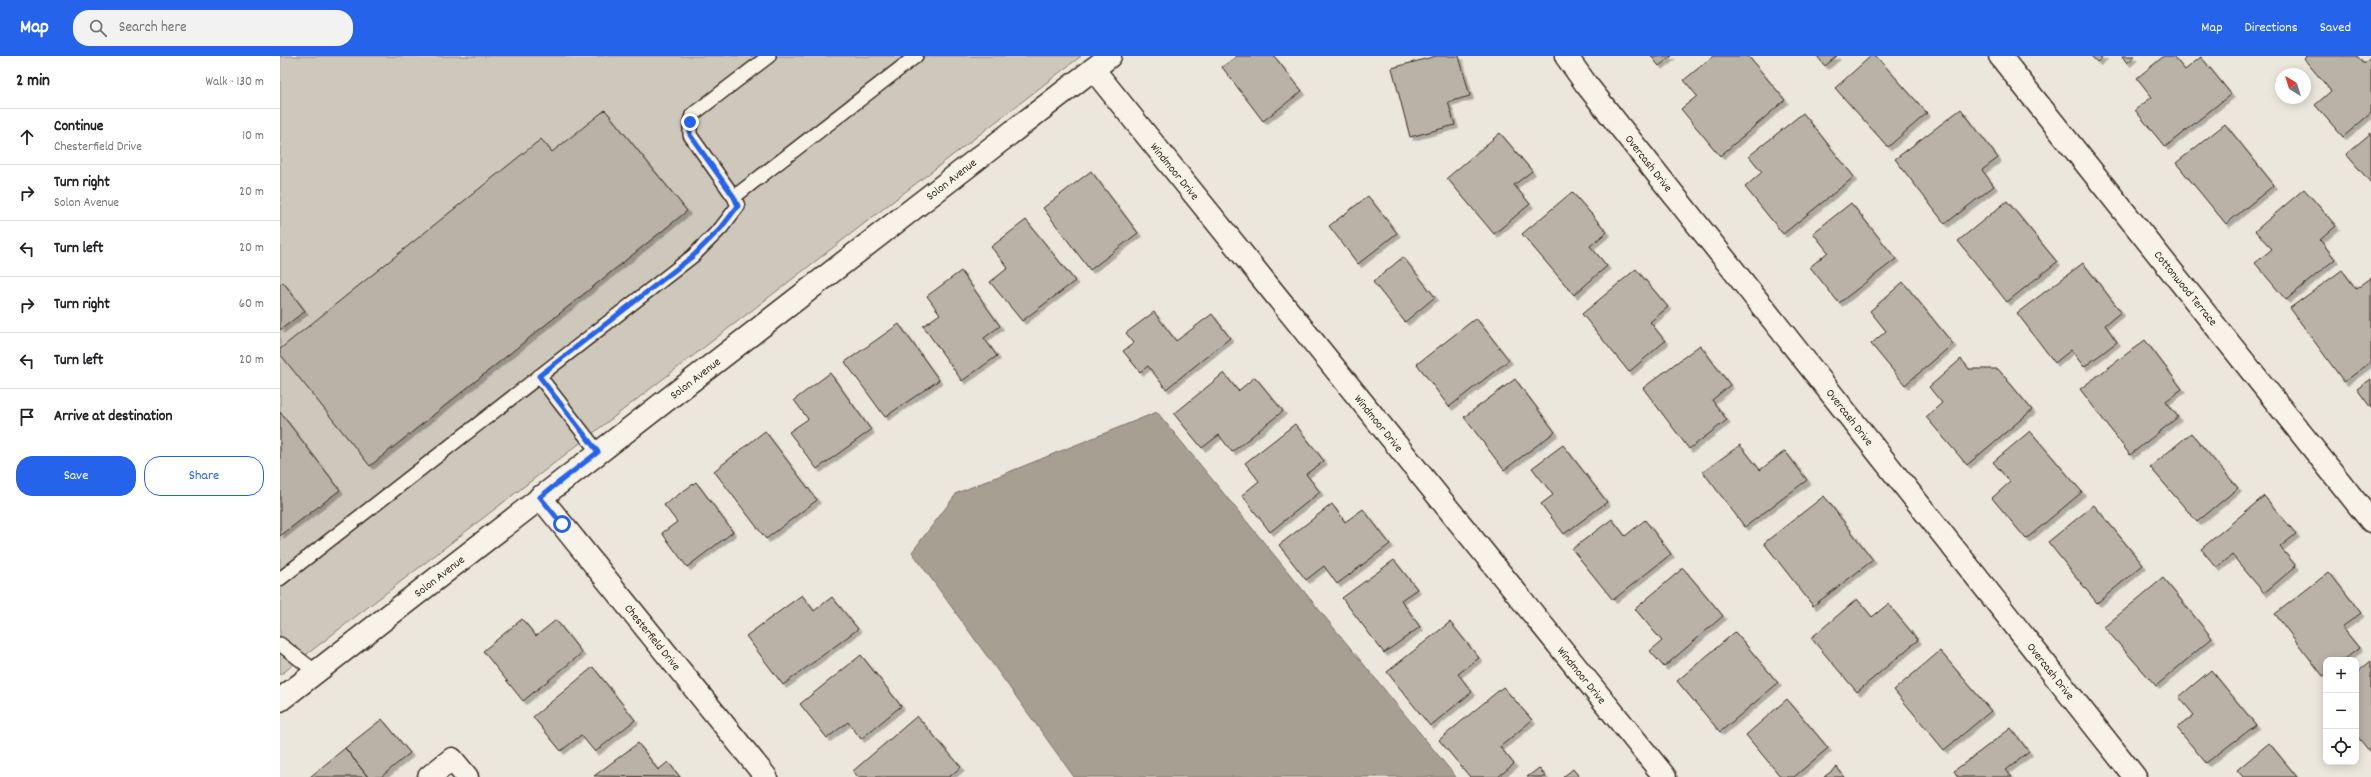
<!DOCTYPE html>
<meta charset="utf-8">
<style>
:root{--surface:#fff;--page:#f2f2f2;--text:#202124;--muted:#757577;--line:#e0e0e0;--accent:#2563eb}
body{margin:0;font-family:Dekko,sans-serif;background:var(--page);color:var(--text)}
.controls{position:absolute;right:12px;bottom:12px;display:grid;overflow:hidden;border-radius:8px;box-shadow:0 2px 10px #0003}
.controls button{width:36px;height:36px;display:grid;place-items:center;padding:0;border:0;border-bottom:1px solid var(--line);background:var(--surface);color:var(--text);font:20px sans-serif}
.compass{position:absolute;left:1995px;top:12px;width:36px;height:36px;border-radius:50%;background:var(--surface);box-shadow:0 2px 10px #0003;rotate:322deg}
.stop{position:absolute;width:12px;height:12px;margin:-9px;border:3px solid #2563eb;border-radius:50%;background:#fff}
.stop.end{background:#2563eb;border-color:#fff;box-shadow:0 1px 4px #0008}
.list{margin:0;padding:0;list-style:none}
h2{display:flex;justify-content:space-between;align-items:center;height:52px;margin:0;padding:0 16px;font-size:17px}
h2 small{font-size:13px;font-weight:400;color:var(--muted)}
.list li{display:grid;grid-template-columns:26px 1fr auto;gap:12px;align-items:center;box-sizing:border-box;height:56px;padding:0 16px;border-top:1px solid var(--line)}
.list b{display:block;font-size:15px;white-space:nowrap}
.list p{margin:0;font-size:13px;white-space:nowrap;color:var(--muted)}
.list em{font-size:13px;font-style:normal;color:var(--muted)}
.actions{display:flex;gap:8px;padding:12px 16px}
.actions a{flex:1;padding:9px 0;border:1px solid var(--accent);border-radius:16px;text-align:center;font-size:14px;color:var(--accent)}
.actions .main{background:var(--accent);color:#fff}
.icon{flex:none;width:22px;height:22px;fill:none;stroke:currentColor;stroke-width:2;stroke-linecap:round;stroke-linejoin:round}
.map{position:relative;flex:none;width:2091px;height:721px;overflow:hidden}
header{display:flex;align-items:center;gap:24px;box-sizing:border-box;height:56px;padding:0 20px;background:var(--accent);color:#fff}
header strong{font-size:19px}
nav{display:flex;gap:22px;margin-inline-start:auto;font-size:14px}
.search{width:280px;height:36px;background:var(--page);display:flex;align-items:center;gap:10px;box-sizing:border-box;padding:0 14px;border-radius:16px;color:var(--muted);font-size:15px}
main{display:flex}
aside{flex:1;background:var(--surface)}
.map>svg:first-child{display:block}
.green{fill:#cec8bc;stroke:#84796d}
.water{fill:#a89f93;stroke:#7c7064}
.building{fill:#bab2a7;stroke:#3b2a1e;filter:url(#shadow)}
.lines{fill:none;stroke-linecap:round;stroke-linejoin:round}
.lane-casing{stroke:#3b2a1e;stroke-width:16}
.street-casing{stroke:#3b2a1e;stroke-width:25}
.secondary-casing{stroke:#3b2a1e;stroke-width:25}
.lane{stroke:#f7f3e8;stroke-width:13}
.street{stroke:#f7f3e8;stroke-width:22}
.secondary{stroke:#f7f3e8;stroke-width:22}
.route{stroke:#2563eb;stroke-width:5}
.labels{text-anchor:middle;stroke-width:3;stroke-linejoin:round;paint-order:stroke}
.street-label{font-size:12px;fill:#3b2a1e;stroke:#f7f3e8}
</style>
<header>
<strong>Map</strong>
<div class="search"><svg class="icon" aria-label="search" viewBox="0 0 24 24"><circle cx="10" cy="10" r="6"/><path d="M15 15l6 6"/></svg>Search here</div>
<nav><a>Map</a><a>Directions</a><a>Saved</a></nav>
</header>
<main>
<aside>
<h2>2 min<small>Walk · 130 m</small></h2>
<ul class="list">
<li><svg class="icon" aria-label="ahead" viewBox="0 0 24 24"><path d="M12 20V5M6 11l6-6 6 6"/></svg><div><b>Continue</b><p>Chesterfield Drive</p></div><em>10 m</em></li>
<li><svg class="icon" aria-label="right" viewBox="0 0 24 24"><path d="M7 20v-9h11M14 6l5 5-5 5"/></svg><div><b>Turn right</b><p>Solon Avenue</p></div><em>20 m</em></li>
<li><svg class="icon" aria-label="left" viewBox="0 0 24 24"><path d="M17 20v-9H6M10 6l-5 5 5 5"/></svg><div><b>Turn left</b></div><em>20 m</em></li>
<li><svg class="icon" aria-label="right" viewBox="0 0 24 24"><path d="M7 20v-9h11M14 6l5 5-5 5"/></svg><div><b>Turn right</b></div><em>60 m</em></li>
<li><svg class="icon" aria-label="left" viewBox="0 0 24 24"><path d="M17 20v-9H6M10 6l-5 5 5 5"/></svg><div><b>Turn left</b></div><em>20 m</em></li>
<li><svg class="icon" aria-label="arrive" viewBox="0 0 24 24"><path d="M6 21V4h12l-3 4 3 4H6"/></svg><div><b>Arrive at destination</b></div></li>
</ul>
<div class="actions"><a class="main">Save</a><a>Share</a></div>
</aside>
<div class="map">
<svg width="2091" height="721" viewBox="0 0 2091 721">
<defs>
<filter id="shadow"><feDropShadow dx="3.5" dy="3.5" stdDeviation="0" flood-color="#0004"/></filter>
</defs>
<rect width="100%" height="100%" fill="#ece7dc"/>
<filter id="ink" filterUnits="userSpaceOnUse"><feTurbulence type="fractalNoise" baseFrequency=".025" numOctaves="2"/><feDisplacementMap in="SourceGraphic" scale="8" xChannelSelector="R" yChannelSelector="G"/><feConvolveMatrix kernelMatrix="1 2 1 2 8 2 1 2 1" color-interpolation-filters="sRGB"/></filter>
<g filter="url(#ink)">
<path class="green" d="M0,0h801l-801,619z"/>
<path class="water" d="M877,356l299,365h-382l-162,-225 45,-59z"/>
<path class="building" d="M957,0h37l28,35 -39,30 -41,-54z
M1156,0h23l11,40 -22,6 7,23 -45,12 -18,-69z
M1371,0h21l-13,10z
M1433,0h35l37,44 -65,56 -39,-47 16,-13 -13,-16z
M1537,0h20l-12,10z
M1591,0h5l51,57 -39,34 -53,-59z
M1811,0h13l-7,6z
M1842,0h13l-8,7z
M1884,0h9l12,14 16,-13 30,37 -66,53 -30,-37 17,-13 -15,-19z
M2027,0h50l7,8 7,-7v56l-28,24 -28,-32 16,-14 -27,-32z
M1681,53l37,49 -16,12 12,16 -49,38 -50,-65z
M325,54l82,101 -317,255 -90,-112v-5l261,-210 11,13z
M1523,57l51,64 -71,57 -38,-47 17,-15 -13,-16z
M1945,68l49,61 -48,39 -50,-61z
M1220,77l32,38 -18,14 16,19 -36,30 -47,-56z
M2091,77v50l-25,-29z
M811,115l47,62 -48,37 -47,-62z
M2024,133l32,37 -16,14 15,19 -49,41 -31,-37 17,-14 -17,-18z
M1292,136l35,40 -17,14 17,20 -33,29 -52,-61z
M1088,140l29,37 -39,31 -29,-38z
M1727,145l50,61 -50,40 -49,-61z
M1571,147l45,56 -57,44 -29,-36 18,-15 -15,-19z
M746,164l49,61 -53,40 -32,-39 18,-14 -17,-21z
M1123,201l32,40 -30,25 -32,-40z
M1803,207l38,49 -16,13 12,17 -33,25 -13,-17 -16,13 -38,-50z
M1356,213l32,38 -18,15 15,19 -36,31 -47,-58z
M2062,214l14,19 15,-11v84l-27,20 -54,-74z
M681,215l39,55 -16,12 13,18 -35,25 -39,-55 17,-12 -13,-18z
M3,226l22,29 -25,19v-45z
M1623,226l50,62 -48,41 -34,-41 15,-13 -16,-20z
M874,256l22,29 36,-27 18,24 -64,51 -18,-23 -8,6 -17,-21 11,-8 -8,-10z
M1196,262l33,42 -60,47 -32,-43z
M619,268l40,56 -54,37 -40,-55z
M1865,284l37,49 -16,12 12,16 -48,38 -50,-66z
M1420,289l30,40 -18,15 15,20 -38,29 -46,-61z
M1681,303l8,10h29l34,41 -65,55 -41,-48 16,-14 -13,-16z
M550,317l41,57 -54,39 -28,-37 19,-13 -14,-19z
M944,317l14,18 17,-14 28,34 -51,41 -13,-17 -17,13 -28,-34z
M1235,323l40,53 -51,38 -40,-53z
M2091,323v29l-14,-19z
M0,356l60,78 -60,46z
M1015,368l29,37 -18,13 14,18 -50,40 -28,-37 17,-14 -14,-18z
M485,375l52,69 -51,39 -52,-68z
M1750,375l52,61 -56,47 -34,-41 18,-16 -17,-20z
M1911,377l47,55 -41,34 -47,-55z
M1283,389l44,57 -43,32 -23,-30 12,-9 -21,-27z
M1460,389l20,25 25,-19 22,29 -62,47 -42,-55z
M416,426l37,50 -46,35 -25,-34 15,-11 -13,-17z
M1544,440l49,64 -60,46 -49,-63z
M1984,440l32,38 -16,13 16,19 -32,27 -32,-38 -15,13 -16,-19z
M1052,448l13,18 18,-13 27,35 -53,40 -13,-18 -18,14 -27,-35z
M1814,449l49,60 -46,38 -49,-61z
M1332,463l13,17 20,-16 26,34 -58,46 -41,-51z
M1114,504l23,29 -16,11 19,27 -36,26 -42,-55z
M1403,512l40,48 -59,51 -14,-16 12,-10 -27,-32z
M2049,516l32,41 -19,14 17,21 -15,12h-18v14l-3,2 -48,-62z
M1883,522l49,60 -56,48 -52,-59z
M522,539l12,16 18,-14 26,32 -75,56 -37,-49z
M1577,543l15,18 16,-13 30,36 -61,52 -46,-54z
M242,563l14,17 20,-16 26,33 -59,48 -40,-50z
M1170,566l29,36 -21,16 14,18 -42,34 -43,-54z
M1455,576l43,51 -58,49 -43,-51z
M1660,595l51,60 -47,39 -50,-60z
M581,599l40,51 -40,33 -13,-17 -21,16 -27,-34z
M2091,605v92l-15,-18v-62z
M313,611l42,53 -40,32 -14,-17 -20,16 -28,-34z
M1931,614l45,55 -50,38 -29,-35 17,-13 -15,-18z
M1223,631l29,33 -32,27 14,17 -16,13h-28l-31,-37z
M1507,643l41,49 -34,29h-13l-35,-42z
M637,660l44,51 -12,10h-91l-5,-6z
M102,663l28,34 -29,24h-13l-23,-29z
M1731,672l18,24 -23,18 6,7h-54l-4,-6z
M358,687l20,27 10,-8 12,15 -86,-1z
M1989,687l28,34h-54l-6,-7z
M65,692l23,29h-58z
M1557,711l7,10h-20z
M1259,712l7,9h-19z
M1293,713l6,8h-16z"/>
<g class="lines">
<g class="lane-casing">
<path id="lane" d="M454,141l182,-141
M259,320l59,76
M0,523l413,-323 28,-28 17,-22 -4,-9 -44,-62v-13l2,-7 77,-59
M0,588l36,28"/>
</g>
<g class="street-casing">
<path id="street" d="M1286,0l20,28 549,693
M1720,0l371,465
M813,13l572,708
M260,441l226,280
M149,721l23,-18 15,18"/>
</g>
<g class="secondary-casing">
<path id="secondary" d="M0,644l830,-644"/>
</g>
<use href="#lane" class="lane"/>
<use href="#street" class="street"/>
<use href="#secondary" class="secondary"/>
</g>
</g>
<g class="lines" filter="url(#ink)">
<path class="route" d="M282,468l-22,-27 58,-45 -59,-76 154,-120 28,-28 17,-22 -4,-9 -44,-62v-13"/>
</g>
<g class="labels">
<g class="street-label">
<text transform="translate(1369 107) rotate(52)" y="4">Overcash Drive</text>
<text transform="translate(895 115) rotate(51)" y="4">Windmoor Drive</text>
<text transform="translate(671 123) rotate(-38)" y="4">Solon Avenue</text>
<text transform="translate(1906 232) rotate(51)" y="4">Cottonwood Terrace</text>
<text transform="translate(415 322) rotate(-38)" y="4">Solon Avenue</text>
<text transform="translate(1570 361) rotate(52)" y="4">Overcash Drive</text>
<text transform="translate(1099 367) rotate(51)" y="4">Windmoor Drive</text>
<text transform="translate(159 520) rotate(-38)" y="4">Solon Avenue</text>
<text transform="translate(373 581) rotate(51)" y="4">Chesterfield Drive</text>
<text transform="translate(1771 615) rotate(52)" y="4">Overcash Drive</text>
<text transform="translate(1302 619) rotate(51)" y="4">Windmoor Drive</text>
</g>
</g>
</svg>
<div class="controls">
<button>+</button>
<button>−</button>
<button><svg class="icon" aria-label="locate" viewBox="0 0 24 24"><circle cx="12" cy="12" r="6"/><path d="M12 2v4M12 18v4M2 12h4M18 12h4"/></svg></button>
</div>
<svg class="compass" viewBox="-18 -18 36 36"><path d="M0-13l5 13h-10z" fill="#e53935"/><path d="M0 13l5-13h-10z" fill="#757577"/></svg>
<div class="stop" style="left:282px;top:468px"></div>
<div class="stop end" style="left:410px;top:66px"></div>
</div>
</main>
